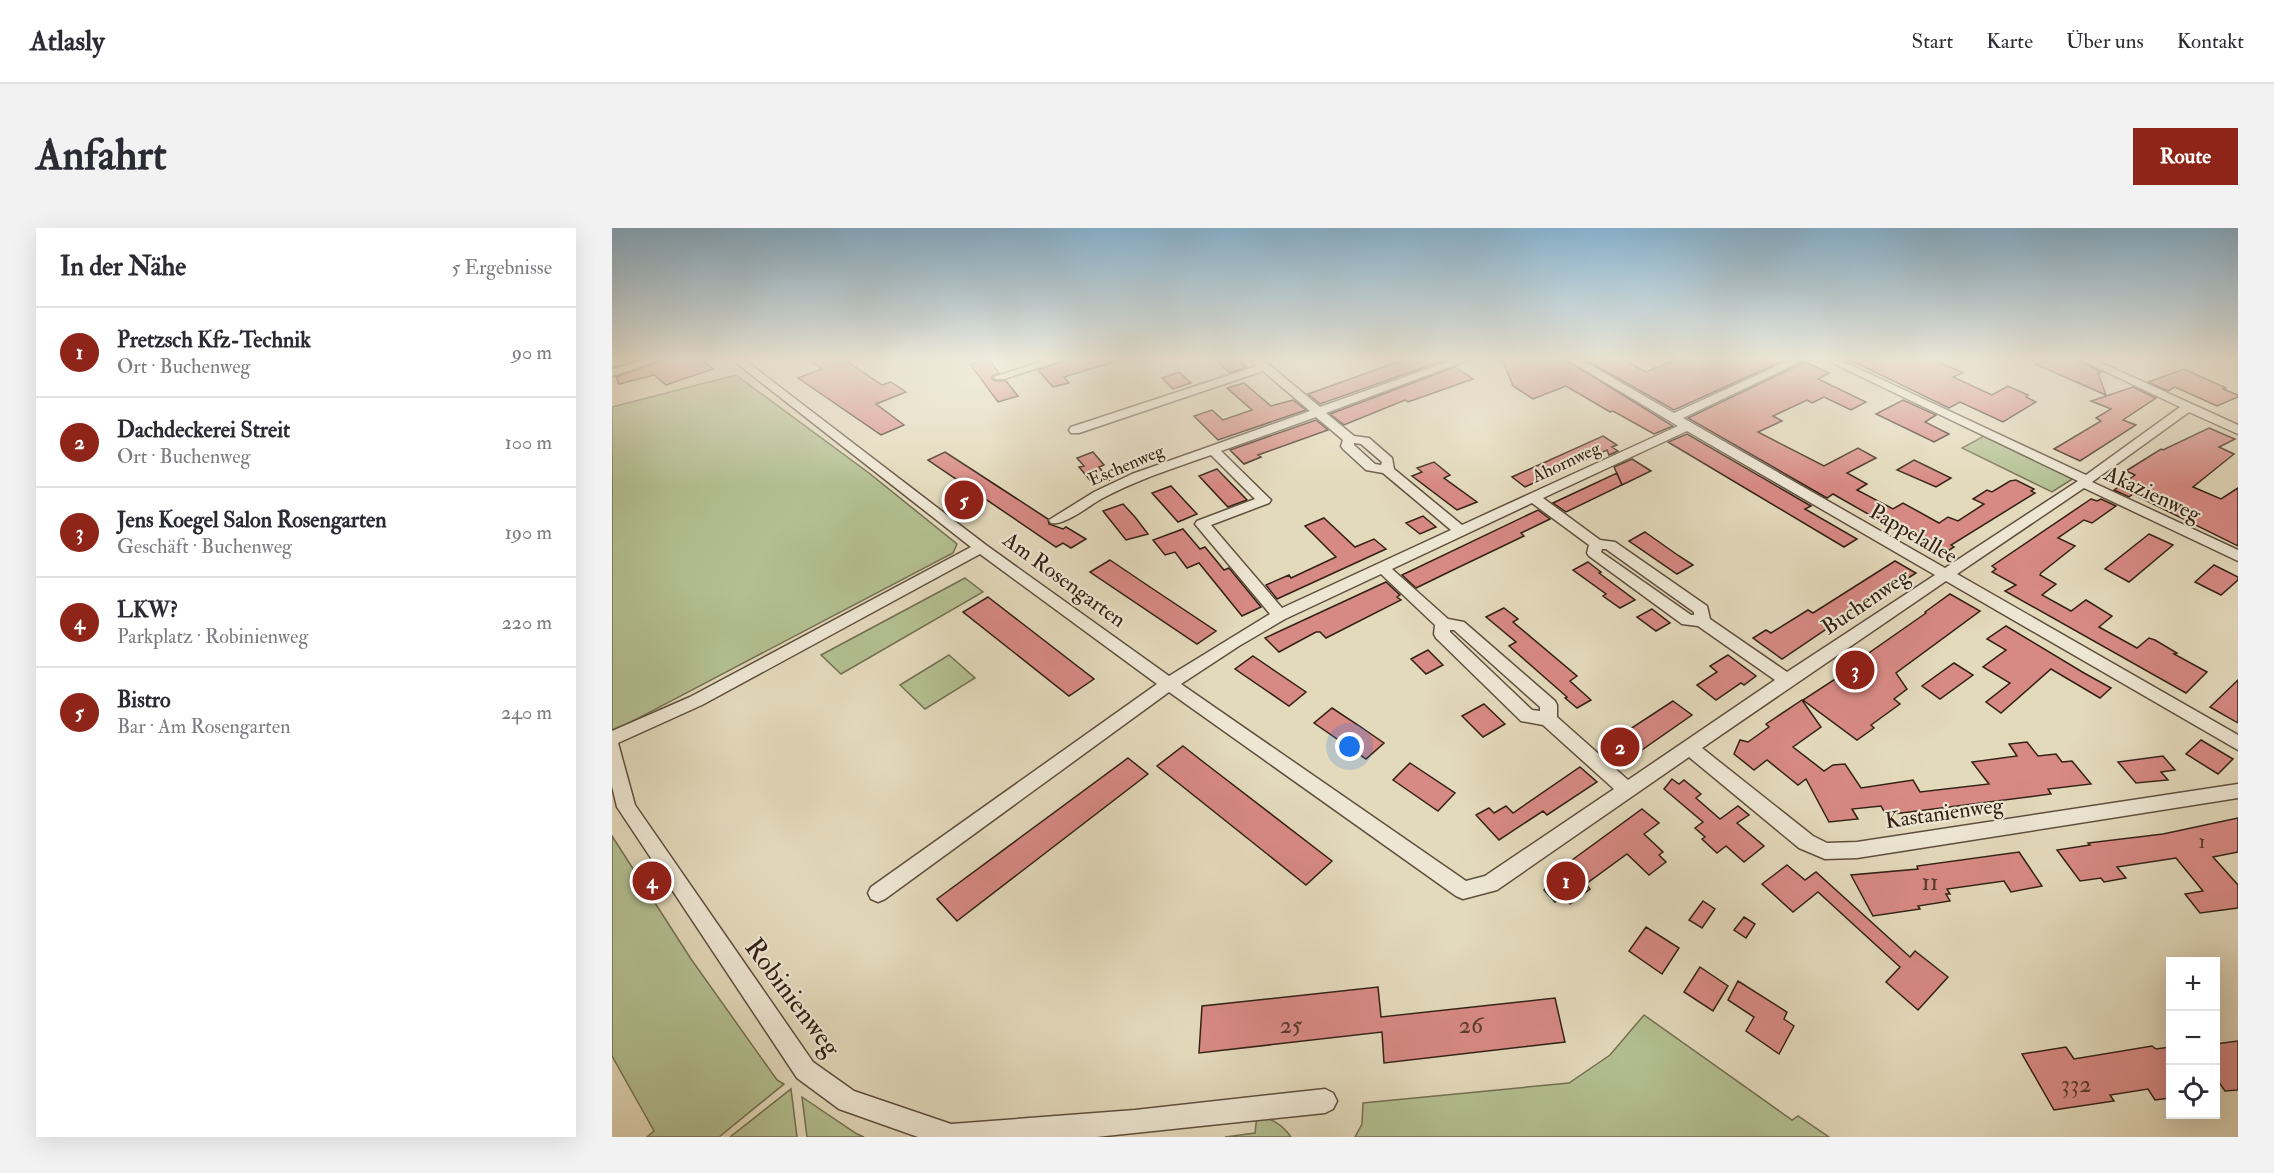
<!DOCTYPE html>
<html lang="de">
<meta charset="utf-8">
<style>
:root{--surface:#fff;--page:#f2f2f3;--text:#2b2b33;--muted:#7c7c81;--line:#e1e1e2;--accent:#8f2418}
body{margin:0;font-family:"IM FELL Double Pica",serif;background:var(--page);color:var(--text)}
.controls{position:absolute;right:18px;bottom:18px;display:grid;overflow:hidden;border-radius:0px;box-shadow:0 6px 24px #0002}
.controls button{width:54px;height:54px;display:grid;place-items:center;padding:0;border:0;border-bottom:2px solid var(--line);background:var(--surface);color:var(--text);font:30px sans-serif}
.you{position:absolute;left:738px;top:519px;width:21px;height:21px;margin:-15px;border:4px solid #fff;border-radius:50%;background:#1a73e8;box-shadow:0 0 0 9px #1a73e833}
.badge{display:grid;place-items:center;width:39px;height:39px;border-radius:50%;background:var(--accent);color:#fff;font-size:20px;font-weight:700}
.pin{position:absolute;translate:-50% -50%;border:3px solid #fff;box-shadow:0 2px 6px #0006}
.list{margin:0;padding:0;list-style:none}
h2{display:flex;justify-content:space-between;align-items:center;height:78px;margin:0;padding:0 24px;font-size:26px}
h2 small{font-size:20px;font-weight:400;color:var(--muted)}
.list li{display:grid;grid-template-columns:39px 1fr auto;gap:18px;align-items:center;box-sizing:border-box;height:90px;padding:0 24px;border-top:2px solid var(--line)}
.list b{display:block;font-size:22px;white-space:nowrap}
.list p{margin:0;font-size:20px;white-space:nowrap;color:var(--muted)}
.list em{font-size:20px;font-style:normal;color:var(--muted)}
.icon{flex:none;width:33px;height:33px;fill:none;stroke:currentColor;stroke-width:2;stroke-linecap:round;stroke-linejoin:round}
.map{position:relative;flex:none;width:1626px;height:909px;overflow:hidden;border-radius:0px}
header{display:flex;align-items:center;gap:36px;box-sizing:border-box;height:84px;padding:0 30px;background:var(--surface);border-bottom:2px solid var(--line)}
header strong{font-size:28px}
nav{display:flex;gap:33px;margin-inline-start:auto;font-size:21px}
.intro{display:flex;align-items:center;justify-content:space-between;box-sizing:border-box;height:144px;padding:0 36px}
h1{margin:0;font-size:42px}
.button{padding:15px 27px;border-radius:0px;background:var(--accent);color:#fff;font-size:21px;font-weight:700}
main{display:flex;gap:36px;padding:0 36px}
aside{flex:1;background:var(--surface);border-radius:0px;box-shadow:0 6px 24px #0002}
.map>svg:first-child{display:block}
.green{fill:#b3bf91;stroke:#737052;stroke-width:1.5}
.building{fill:#d78983;stroke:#332114;stroke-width:1.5}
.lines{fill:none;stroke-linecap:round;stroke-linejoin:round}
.minor-casing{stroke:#5f4f3e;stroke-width:3}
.minor{fill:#ede6d3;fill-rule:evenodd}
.labels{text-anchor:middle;stroke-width:4.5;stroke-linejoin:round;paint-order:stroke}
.far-street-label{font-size:18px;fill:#332114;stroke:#ede6d3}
.number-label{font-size:20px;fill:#5c3b30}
.street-label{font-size:22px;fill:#332114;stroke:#ede6d3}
.near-number-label{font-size:24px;fill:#5c3b30}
.near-street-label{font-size:27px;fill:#332114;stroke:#ede6d3}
</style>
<header>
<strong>Atlasly</strong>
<nav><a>Start</a><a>Karte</a><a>Über uns</a><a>Kontakt</a></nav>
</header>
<div class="intro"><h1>Anfahrt</h1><a class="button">Route</a></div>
<main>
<aside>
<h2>In der Nähe<small>5 Ergebnisse</small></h2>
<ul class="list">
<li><span class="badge">1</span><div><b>Pretzsch Kfz-Technik</b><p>Ort · Buchenweg</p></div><em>90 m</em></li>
<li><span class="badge">2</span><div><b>Dachdeckerei Streit</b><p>Ort · Buchenweg</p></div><em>100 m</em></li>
<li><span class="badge">3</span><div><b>Jens Koegel Salon Rosengarten</b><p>Geschäft · Buchenweg</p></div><em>190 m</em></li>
<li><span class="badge">4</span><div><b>LKW?</b><p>Parkplatz · Robinienweg</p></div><em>220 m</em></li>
<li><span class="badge">5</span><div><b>Bistro</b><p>Bar · Am Rosengarten</p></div><em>240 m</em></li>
</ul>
</aside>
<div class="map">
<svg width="1626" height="909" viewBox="0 0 1626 909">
<rect width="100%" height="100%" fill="#e3d9bb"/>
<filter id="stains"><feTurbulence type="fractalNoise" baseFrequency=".00333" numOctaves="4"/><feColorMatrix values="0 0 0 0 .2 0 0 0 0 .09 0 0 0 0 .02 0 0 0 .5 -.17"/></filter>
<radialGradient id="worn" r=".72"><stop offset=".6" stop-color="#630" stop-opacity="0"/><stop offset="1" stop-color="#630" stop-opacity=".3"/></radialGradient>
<path class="green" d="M124,147l133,98 88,71 -4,9 -341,179v-325z
M1372,208l90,42 -22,14 -90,-44z
M353,350l18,14 -142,82 -20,-19z
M337,427l26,23 -50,31 -25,-24z
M0,608l79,123 86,121 7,4 -65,53h-72l7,-6 -42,-75z
M1032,787l148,105 6,-4 31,21h-474l7,-13 1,-21 206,-20 41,-28z
M179,861l6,48h-67z
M190,869l55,37 7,3h-57z
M645,887c15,4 25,9 34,22h-66l30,-4z"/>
<path class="building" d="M57,130h30l14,11 -47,16 -12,-10 -35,9 -3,-7z
M194,130h36l40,27 9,-3 15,10 -30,12 28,21 -23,10 -83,-57 24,-9z
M459,130h43v4l-50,15 5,6 -16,4 -15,-17z
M601,130h23l11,9 -17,6z
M797,130h32l4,2 -125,44 -12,-10z
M890,130h61l110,68 -19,8 -41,-23 -3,1 -44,-26 -33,13 -20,-13z
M970,130h39l25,14 34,-14h109l-115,52z
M1234,130h84l33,15 -10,4 39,18 16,-9 20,9 -2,2 10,5 -33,20 -43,-20 -11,6z
M1439,130h24l26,14 -3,1 8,22 -71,-31z
M376,131l11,14 -7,3v3l4,2h10l12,15 -20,6 -28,-38z
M1193,134l24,11 -11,6 48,23 -15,8 -27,-13 -12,6 -5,-3 -34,16 9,5 -24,11 66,34 34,-18 18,10 -29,15 20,11 -10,6 36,19 10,-6 36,20 9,-6 10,4 26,-17 -11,-5 14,-9 5,2 18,-11 6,-1 18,9 -3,2 4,2 -84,52 3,2 -14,9 -23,-14 2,-1 -4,-3 -38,-21 -2,1 -42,-24 -6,4 -139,-80z
M843,139l18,12 -65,23 -3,-2 -61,25 -14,-11z
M1572,141l42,19 -3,1 15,6v2l-21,9 -42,-19 -7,4 -20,-9z
M567,144l12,11 -18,6 -11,-11z
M632,155l27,23 22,-6 13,10 -88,30 -24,-24 18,-6 11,10 29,-10 -25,-22z
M1521,159l23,11 -33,22 13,5 -56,36 -26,-12 47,-28 -5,-3 15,-9 -20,-8z
M1291,172l33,15 -11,7 24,12 -15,8 -58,-28z
M704,192l12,10 -70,25 3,2 -17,7 -14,-14z
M1597,200l26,11 -16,8 15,7 -41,33 28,12 17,-11v58l-105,-52 -4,3 -15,-7 21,-15 -9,-4 35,-22 2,1z
M1075,206l124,72 -6,3 52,30 -13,8 -176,-105z
M991,208l14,9 -5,2 6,4 -9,4 -2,-5 -82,37 -13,-10z
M333,224l103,67 1,5 14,5 3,-2 20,12 -15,9 -8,-5 -7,4 -128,-87z
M481,224l11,13 -5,2 10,13 -15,5 -15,-18 5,-1 -7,-8z
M1020,231l19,12 -29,14 -8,-18z
M1302,232l37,18 -15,9 -39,-17z
M822,234l16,13 -6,3 33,24 -20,8 -45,-34 10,-4 -5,-4z
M605,241l30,31 -19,7 -29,-31z
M1005,245l5,12 -56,27 -13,-9z
M559,258l12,13 14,15 -19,8 -26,-29z
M1479,271l6,2 4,-2 15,7 -24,17 -8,-3 -26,18 17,8 -34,27 -1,2 16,9 -14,11 29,16 15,-11 26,16 -13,11 38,21 12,-10 6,2 22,13 -3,1 33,18 -21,21 -181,-102 11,-6 -24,-13 4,-3 -4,-3z
M511,276l12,13 13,17 -22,6 -23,-29z
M926,282l12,9 -29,14 3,3 -71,34 -37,18 -14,-13z
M811,288l13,11 -16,7 -14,-11z
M712,290l31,29 19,-8 12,10 -109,50 -11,-14 23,-10 2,3 45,-21 -31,-31z
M571,301l17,20 5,-2 19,23 5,-2 32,39 -19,9 -43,-53 -12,5 -12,-16 -10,3 -12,-15z
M1033,304l34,24 14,9 -16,9 -48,-33z
M1537,306l24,11 -44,37 -24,-13z
M498,332l43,29 63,42 -19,13 -107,-72z
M1283,333l21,12 -14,9 -3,-2 -117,79 -29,-21 13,-8 5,3 37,-23 5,3z
M976,334l13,10 -2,1 36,27 -15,8 -17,-12 3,-2 -33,-24z
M1602,337l24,12v3l-17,15 -26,-13z
M774,354l14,13 -3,2 4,3 -75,38 -6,-6h-4l-37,20 -14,-14z
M1338,366l30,17 -84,62 11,16 -13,10 6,5 -29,21 3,3 -17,12 -54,-40 66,-43 -3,-2 60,-42 -1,-1z
M376,369l106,82 -25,17 -106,-84z
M892,380l14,11 -5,3 64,54 -7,5 21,19 -14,8 -12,-10 2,-1 -58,-51 7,-4 -30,-25z
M1040,381l18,14 -14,8 -19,-14z
M1394,398l78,47 27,15 -11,10 -49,-29 -50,44 -15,-11 24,-19 -27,-16 23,-17 -19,-11z
M816,422l15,15 -17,9 -15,-15z
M1116,427l28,21 -12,9 -3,-2 -25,17 -19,-15 20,-13 -7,-6z
M641,428l53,36 -17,14 -54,-37z
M1342,435l19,12 -33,24 -18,-13z
M1626,452v43l-28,-16z
M1190,472l19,27 -28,20 31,24 9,-6 12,-1 16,24 52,-8 7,12 69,-8 -17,-22 45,-6 -8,-12 18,-2 11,14 18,-2 6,8 10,-1 19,23 -43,5 3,5 -165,21 -5,-9 -29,3 6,10 -29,3 -23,-43 -8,6 -31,-25 -13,10 -20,-16 6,-14 8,2 21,-15 -3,-3z
M1061,473l19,14 -69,48 -19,-17z
M872,476l21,20 -22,13 -21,-21z
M720,480l26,17 26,18 -18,16 -52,-36z
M1589,512l32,19 -15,15 -32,-20z
M571,518l23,18 126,97 -26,24 -149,-119z
M1551,528l12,14 -14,2 7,8 -32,3 -18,-21z
M516,530l20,16 -191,147 -20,-22z
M798,535l45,30 -17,18 -45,-31z
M968,539l17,15 -50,33 -4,-4 -44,29 -23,-25 13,-7 5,5 12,-7 7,7z
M1060,551l7,5 5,-4 17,14 -5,4 24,21 18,-13 11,9 -12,8 27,23 -20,16 -18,-16 -9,7 -15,-14 3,-2 -10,-9 8,-6 -39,-33z
M1030,581l17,14 -15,11 19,18 -4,3 7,7 -17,13 -22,-21 -41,30 4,5 -20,15 -7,-8 -8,6 -11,-12 7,-6 -5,-5z
M1626,590v34l-25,5 25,28v23l-38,5 -15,-19 18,-3 -27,-33 -59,9 9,11 -22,4 -3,-4 -21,3 -23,-31 33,-5 -2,-2 75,-9z
M1407,624l23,34 -31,6 -7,-11 -57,8 3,5h-4l4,7 -32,5 2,3 -47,7 -22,-41 67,-6 -1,-3z
M1175,637l18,15 11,-8 94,85 5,-6 33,26 -30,33 -32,-28 14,-15 -82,-75 -25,20 -31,-28z
M1091,673l12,8 -13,19 -13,-8z
M1132,689l11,7 -9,14 -12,-8z
M1034,699l33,21 -17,26 -33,-23z
M1088,739l28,19 -15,25 -29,-19z
M1126,753l49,31 -3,7 10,7 -15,28 -33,-23 8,-14 -26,-17z
M766,759l3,30 174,-19 10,44 -181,21 -2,-31 -183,21 3,-47z
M1626,813v49l-13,1 -9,-13v-34z
M1540,818l4,3 14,-2v51l-15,2 -7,-11 -38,6 4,6 -60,9 -32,-56 44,-7 8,12z"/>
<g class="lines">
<g class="minor-casing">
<path id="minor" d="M38,130h17l-55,18v-7z
M118,130h12l244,187 183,131 101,-62 -75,-90 2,-3 58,-22 -44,-44c-37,13 -75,25 -110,44 -12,7 -37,27 -50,24l-2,-3 45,-28 38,-18 178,-63 -47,-40 -184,62h-8l-2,-3 2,-3 186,-61 -8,-8h12l59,49 138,-49h15l-147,55 28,23 15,2 23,20 2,11 68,56 216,-99 -113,-68h13l96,55 120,-55h14l-125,60 262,150 133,-87 -256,-123h14l250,117 94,-68 -103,-49h14l147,67v9l-49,-22 -97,70 146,68v11l-154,-73 -127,86 281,161v15l-292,-169 -244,167 111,88 14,7 30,-1 381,-58v14l-381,60 -32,1 -26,-11 -110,-91 -192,133 -34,9 -7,-3 -287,-204 -284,207 -7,3 -7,-3 -3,-6 3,-6 286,-203 -177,-130 -278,151 -84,38 17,62 178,257 41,29 97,33 184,-14 190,-21 8,4 4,8 -4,8 -8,4 -229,24h-178l-79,-28 -42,-31 -180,-271 -5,-21v-55l78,-34 281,-150zM704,189l27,23 -2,6 2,3 23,21 17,3 68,57 -169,78 -71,-83 58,-22 2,-3 -50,-49zM1075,203l248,144 -148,97 -77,-53 -3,-13 -92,-64 -15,-2 -57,-42zM742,215l7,1 21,18 -1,3 -6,-1 -21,-19zM920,275l57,42 -2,8 2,3 93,68 16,2 77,54 -147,100 -71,-63v-12l-2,-4 -91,-79 -16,-3 -56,-50zM990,321h4l88,63v3h-3l-90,-63zM769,346l54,51 -1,9 2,4 85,83 22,4 71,64 -129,87 -19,5 -285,-197 58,-38 46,-27zM838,402h4l86,77v4l-8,-1 -82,-78z
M440,130h17l-65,21h-8l-2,-2z"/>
</g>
<use href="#minor" class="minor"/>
</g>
<linearGradient id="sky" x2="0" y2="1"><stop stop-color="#88b6d5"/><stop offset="0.51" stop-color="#f2eee0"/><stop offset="1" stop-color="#f2eee0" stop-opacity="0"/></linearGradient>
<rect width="1626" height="257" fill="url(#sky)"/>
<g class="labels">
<g class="far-street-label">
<text transform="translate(954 234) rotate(-25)" y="6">Ahornweg</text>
<text transform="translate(514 237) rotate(-23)" y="6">Eschenweg</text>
</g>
<g class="number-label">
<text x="1590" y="620">1</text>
</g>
<g class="street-label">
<text transform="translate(1541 265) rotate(25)" y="8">Akazienweg</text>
<text transform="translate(1302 305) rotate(30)" y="8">Pappelallee</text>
<text transform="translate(453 351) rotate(36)" y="8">Am Rosengarten</text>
<text transform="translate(1253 373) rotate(-34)" y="8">Buchenweg</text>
<text transform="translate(1332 584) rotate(-8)" y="8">Kastanienweg</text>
</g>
<g class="near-number-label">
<text x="1318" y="662">11</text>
<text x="679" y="805">25</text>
<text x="859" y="805">26</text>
<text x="1464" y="864">332</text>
</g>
<g class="near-street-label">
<text transform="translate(181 769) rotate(53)" y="9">Robinienweg</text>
</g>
</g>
<rect width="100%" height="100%" filter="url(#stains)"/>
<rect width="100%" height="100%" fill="url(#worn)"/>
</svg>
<div class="controls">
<button>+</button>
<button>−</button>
<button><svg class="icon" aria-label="locate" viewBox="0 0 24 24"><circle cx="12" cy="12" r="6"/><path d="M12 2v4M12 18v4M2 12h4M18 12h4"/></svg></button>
</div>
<div class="you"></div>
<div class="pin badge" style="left:954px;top:653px">1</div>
<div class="pin badge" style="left:1008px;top:519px">2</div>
<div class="pin badge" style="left:1243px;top:442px">3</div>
<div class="pin badge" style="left:40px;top:653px">4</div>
<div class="pin badge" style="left:352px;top:272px">5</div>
</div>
</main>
